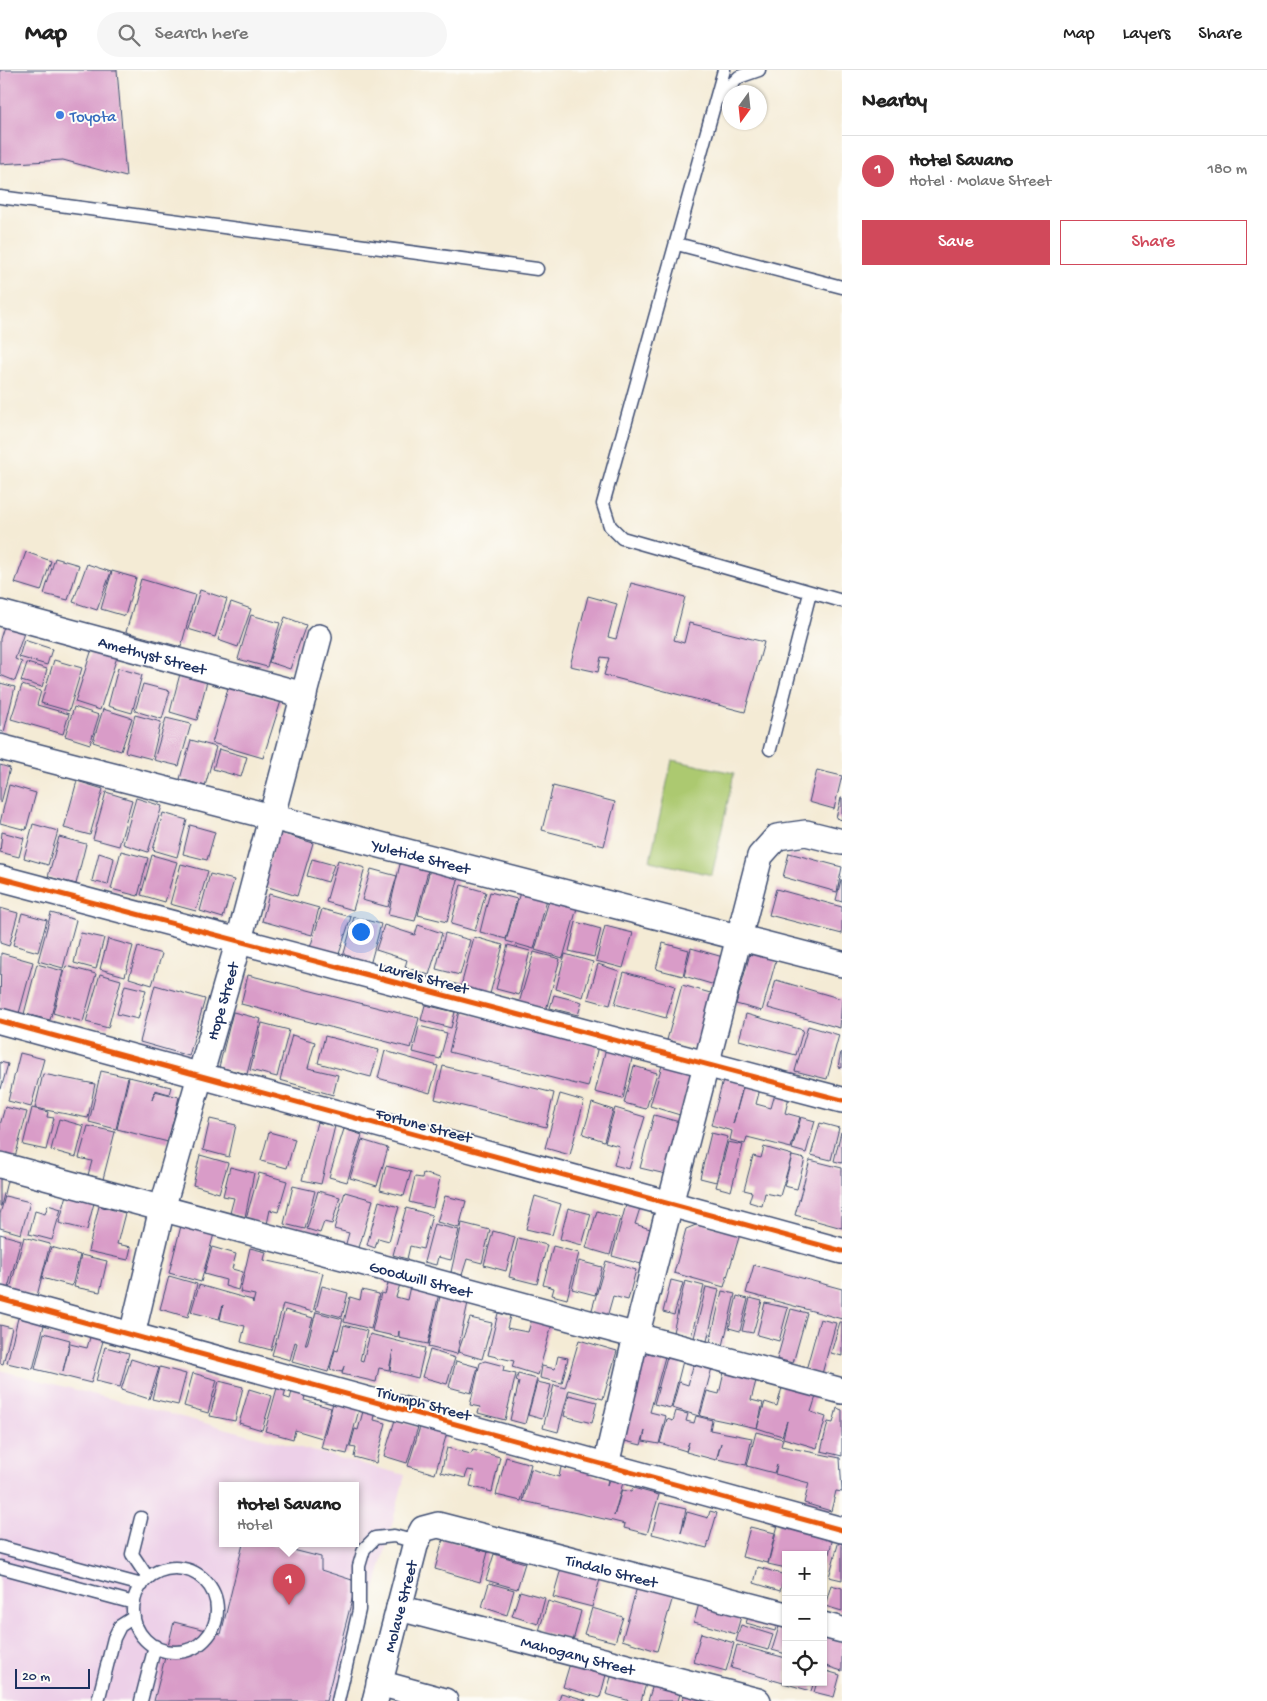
<!DOCTYPE html>
<meta charset="utf-8">
<style>
:root{--surface:#fff;--page:#f6f6f6;--text:#222;--muted:#767676;--line:#e0e0e0;--accent:#d1495b}
body{margin:0;font-family:"Gochi Hand",sans-serif;background:var(--page);color:var(--text)}
.controls{position:absolute;right:15px;bottom:15px;display:grid;overflow:hidden;border-radius:0px;box-shadow:0 1px 4px #0004}
.controls button{width:45px;height:45px;display:grid;place-items:center;padding:0;border:0;border-bottom:1px solid var(--line);background:var(--surface);color:var(--text);font:25px sans-serif}
.compass{position:absolute;left:722px;top:15px;width:45px;height:45px;border-radius:50%;background:var(--surface);box-shadow:0 1px 4px #0004;rotate:195deg}
.scale{position:absolute;left:15px;bottom:12px;width:75px;box-sizing:border-box;padding-left:5px;border:2px solid #1b2f5e;border-top:0;font-size:14px;line-height:18px;white-space:nowrap;color:#1b2f5e;-webkit-text-stroke:4px #fdfcf7;paint-order:stroke}
.you{position:absolute;left:360px;top:861px;width:18px;height:18px;margin:-12px;border:4px solid #fff;border-radius:50%;background:#1a73e8;box-shadow:0 0 0 8px #1a73e833}
.badge{display:grid;place-items:center;width:32px;height:32px;border-radius:50%;background:var(--accent);color:#fff;font-size:16px;font-weight:700}
.pin{position:absolute;translate:-50% -41px;filter:drop-shadow(0 1px 2px #0008)}
.pin::after{content:'';position:absolute;top:26px;width:18px;height:15px;background:inherit;clip-path:polygon(0 0,100% 0,50% 100%)}
.popup{position:absolute;left:219px;top:1412px;width:140px;height:65px;box-sizing:border-box;display:grid;place-content:center;border-radius:0px;background:var(--surface);filter:drop-shadow(0 1px 4px #0005);font-size:16px;white-space:nowrap;color:var(--muted)}
.popup b{font-size:19px;color:var(--text)}
.popup::after{content:'';position:absolute;left:50%;top:100%;margin-left:-10px;border:10px solid transparent;border-top-color:var(--surface)}
.list{margin:0;padding:0;list-style:none}
h2{display:flex;justify-content:space-between;align-items:center;height:65px;margin:0;padding:0 20px;font-size:21px}
h2 small{font-size:16px;font-weight:400;color:var(--muted)}
.list li{display:grid;grid-template-columns:32px 1fr auto;gap:15px;align-items:center;box-sizing:border-box;height:70px;padding:0 20px;border-top:1px solid var(--line)}
.list b{display:block;font-size:19px;white-space:nowrap}
.list p{margin:0;font-size:16px;white-space:nowrap;color:var(--muted)}
.list em{font-size:16px;font-style:normal;color:var(--muted)}
.actions{display:flex;gap:10px;padding:15px 20px}
.actions a{flex:1;padding:11px 0;border:1px solid var(--accent);border-radius:0px;text-align:center;font-size:18px;color:var(--accent)}
.actions .main{background:var(--accent);color:#fff}
.icon{flex:none;width:28px;height:28px;fill:none;stroke:currentColor;stroke-width:2;stroke-linecap:round;stroke-linejoin:round}
.map{position:relative;flex:none;width:842px;height:1631px;overflow:hidden}
header{display:flex;align-items:center;gap:30px;box-sizing:border-box;height:70px;padding:0 25px;background:var(--surface);border-bottom:1px solid var(--line)}
header strong{font-size:24px}
nav{display:flex;gap:28px;margin-inline-start:auto;font-size:18px}
.search{width:350px;height:45px;background:var(--page);display:flex;align-items:center;gap:12px;box-sizing:border-box;padding:0 18px;border-radius:28px;color:var(--muted);font-size:19px}
main{display:flex}
aside{flex:1;background:var(--surface)}
.map>svg:first-child{display:block}
.built{fill:#edd0e8;fill-rule:evenodd}
.green{fill:#acc970;stroke:#647c67}
.building{fill:#d99cc8}
.lines{fill:none;stroke-linecap:round;stroke-linejoin:round}
.lane-casing{stroke:#3c4b70;stroke-width:15}
.street-casing{stroke:#3c4b70;stroke-width:28}
.lane{stroke:#fff;stroke-width:12}
.street{stroke:#fff;stroke-width:25}
.cycleway-casing{stroke:#fdfcf7;stroke-width:8}
.cycleway{stroke:#e8590c;stroke-width:5}
.shop-dot{fill:#3f7fe0;stroke:#fdfcf7;stroke-width:2}
.labels{text-anchor:middle;stroke-width:4;stroke-linejoin:round;paint-order:stroke}
.shop-label{font-size:16px;fill:#366cbe;stroke:#fdfcf7;text-anchor:start}
.street-label{font-size:16px;fill:#1b2f5e;stroke:#fdfcf7}
</style>
<header>
<strong>Map</strong>
<div class="search"><svg class="icon" aria-label="search" viewBox="0 0 24 24"><circle cx="10" cy="10" r="6"/><path d="M15 15l6 6"/></svg>Search here</div>
<nav><a>Map</a><a>Layers</a><a>Share</a></nav>
</header>
<main>
<div class="map">
<svg width="842" height="1631" viewBox="0 0 842 1631">
<rect width="100%" height="100%" fill="#fdfcf7"/>
<filter id="ink" filterUnits="userSpaceOnUse"><feTurbulence type="fractalNoise" baseFrequency=".02" numOctaves="2"/><feDisplacementMap in="SourceGraphic" scale="10" xChannelSelector="R" yChannelSelector="G"/><feConvolveMatrix kernelMatrix="1 2 1 2 8 2 1 2 1" color-interpolation-filters="sRGB"/></filter>
<filter id="wash" filterUnits="userSpaceOnUse"><feTurbulence type="fractalNoise" baseFrequency=".0096" numOctaves="4" result="noise"/><feDisplacementMap in="SourceGraphic" scale="20" xChannelSelector="R" yChannelSelector="G"/><feGaussianBlur stdDeviation="1.12" result="paint"/><feColorMatrix in="noise" values="0 0 0 0 0 0 0 0 0 0 0 0 0 0 0 0 0 1.4 0 .05"/><feComposite in="paint" operator="in"/></filter>
<g filter="url(#wash)">
<rect width="100%" height="100%" fill="#f4ebd5"/>
<path class="built" d="M0,1300l405,105 -59,226h-346zM223,1416h132v58h-132z"/>
<path class="green" d="M672,690l62,13 -22,102 -62,-14z"/>
<g id="blocks">
<path class="building" d="M0,0h117l9,107 -63,-17 -63,4z
M26,482l25,9 -10,30 -26,-8z
M55,488l24,7 -11,35 -24,-6z
M87,494l24,8 -14,38 -24,-8z
M112,501l24,7 -11,38 -24,-7z
M141,509l54,16 -14,52 -55,-15z
M631,513l54,14 -11,43 10,3 5,-20 75,19 -19,70 -141,-37 5,-17 -8,-1 -3,15 -28,-6 18,-70 29,8 -9,33 8,2z
M200,520l27,9 -12,38 -27,-8z
M231,532l20,7 -13,38 -20,-7z
M251,545l29,8 -13,44 -29,-8z
M285,547l21,8 -16,44 -21,-7z
M5,553l20,7 -10,29 7,3 -7,19 -15,-6v-36z
M24,570l28,9 -5,16 -28,-8z
M92,579l25,8 -17,53 -25,-8z
M54,590l28,8 -13,43 -28,-8z
M27,593l20,6 -5,18 -21,-6z
M118,598l24,7 -10,38 -24,-7z
M181,600l27,7 -11,43 -27,-8z
M0,613l15,4 -11,45 -4,-1z
M143,614l27,7 -8,28 -27,-8z
M22,615l19,6 -4,14 32,9 -6,20 -52,-15z
M229,615l52,16 -18,57 -51,-15z
M74,637l25,8 -9,29 -25,-8z
M103,639l29,9 -11,33 -28,-9z
M135,645l26,7 -9,37 -27,-7z
M166,648l25,6 -12,42 -25,-6z
M191,670l25,7 -11,39 -25,-7z
M219,679l28,8 -6,20 -28,-8z
M0,695l10,3 -9,35h-1z
M817,700l25,6 -8,33 -25,-7z
M77,711l26,8 -13,46 -26,-7z
M9,715l27,8 -10,37 -26,-7z
M553,716l62,16 -11,44 -62,-16z
M106,722l26,8 -13,46 -26,-7z
M136,728l26,8 -14,46 -25,-8z
M841,728h1v22l-6,-2z
M163,743l24,7 -10,37 -24,-7z
M33,754l25,7 -10,34 -24,-7z
M190,755l25,7 -8,28 -24,-6z
M2,762l22,6 -5,19 -19,-5z
M278,762l35,11 -16,53 -35,-11z
M59,767l27,7 -10,40 -28,-7z
M121,781l27,7 -10,38 -27,-7z
M99,783l15,5 -6,27 -16,-4z
M789,783l53,14 -5,25 -54,-15z
M152,785l25,7 -12,40 -24,-7z
M312,789l22,6 -6,17 -21,-6z
M338,790l27,8 -12,42 -27,-8z
M401,790l28,7 -14,54 -27,-6z
M181,794l27,7 -12,40 -26,-7z
M371,799l26,7 -9,31 -26,-7z
M430,799l29,7 -12,46 -29,-7z
M210,804l24,6 -11,38 -23,-7z
M841,810h1v22l-6,-2z
M461,815l25,7 -11,39 -24,-7z
M776,819l66,18v27l-73,-19z
M490,822l27,7 -11,40 -26,-7z
M520,822l27,7 -13,50 -28,-8z
M269,824l50,14 -7,27 -50,-14z
M549,830l28,8 -14,50 -28,-8z
M0,838l18,5 -9,33 -9,-3z
M322,839l29,8 -13,40 -28,-9z
M22,843l25,7 -9,32 -25,-7z
M51,843l25,7 -13,48 -25,-7z
M354,847l27,7 -11,41 -27,-8z
M576,852l25,7 -7,28 -25,-6z
M384,855l31,10 3,-10 24,8 -13,42 -24,-8 2,-7 -31,-10z
M605,856l28,7 -10,35 -27,-7z
M81,863l23,5 -8,31 -22,-6z
M445,863l25,7 -10,35 -24,-6z
M474,867l29,8 -13,49 -29,-8z
M108,869l25,7 -8,30 -25,-7z
M663,873l26,7 -6,26 -27,-7z
M508,875l22,6 -11,44 -23,-6z
M138,877l24,7 -10,31 -23,-7z
M691,878l32,9 -8,28 -31,-9z
M751,880l26,7 -15,54 -26,-7z
M534,882l26,7 -14,51 -27,-7z
M1,883l32,9 -15,55 -18,-5z
M565,884l28,8 -10,35 -27,-8z
M37,894l26,7 -13,49 -26,-6z
M598,894l21,7 -9,34 -22,-6z
M66,896l30,8 -13,48 -30,-9z
M624,902l51,14 -9,32 -51,-14z
M100,904l21,6 -13,48 -22,-6z
M248,905l171,43 -8,30 -170,-44z
M776,910l66,19 -2,29 -72,-20z
M125,915l21,5 -8,29 -21,-5z
M155,915l50,14 -16,57 -49,-14z
M682,915l32,9 -15,55 -32,-9z
M554,925l28,7 -4,13 -28,-7z
M425,935l30,7 -4,16 -30,-8z
M459,941l139,35 -10,41 -139,-35z
M233,942l28,7 -14,55 -28,-7z
M746,944l57,16 -7,25 -57,-15z
M262,953l27,7 -12,47 -27,-7z
M419,956l28,7 -7,26 -27,-7z
M808,956l31,9 -12,44 -32,-8z
M292,965l23,7 -7,26 30,7 -5,20 -53,-15z
M325,966l54,14 -8,27 -53,-14z
M606,978l27,6 -10,45 -28,-7z
M385,981l53,15 -8,27 -52,-15z
M841,982h1v16l-4,-1z
M20,983l24,6 -13,48 -23,-6z
M0,992l8,2 -7,25h-1z
M663,992l30,8 -13,45 -30,-9z
M443,996l111,27 -8,34 -111,-28z
M634,996l23,7 -11,36 -22,-6z
M101,1001l27,6 -12,52 -27,-7z
M43,1004l52,10 -7,34 -53,-10z
M129,1007l42,10 -2,7 -14,-4 -3,10 3,-9 24,6 -11,45 -51,-13z
M724,1007l20,5 -11,42 11,-40 16,5 -4,15 15,4 4,-14 14,3 -4,16 15,4 -9,31 -44,-11 -2,7 -15,-4 2,-9 -21,-6z
M560,1024l24,7 -14,54 -25,-7z
M592,1033l21,7 -9,31 -21,-7z
M5,1037l22,5 -13,49 -14,-4v-32z
M32,1038l16,4 -1,5 7,1 -8,32 -23,-5z
M615,1038l30,9 -16,52 -15,-4 5,-19 -14,-4z
M654,1045l29,8 -13,52 -30,-7z
M801,1047l14,4 -9,32 -14,-4z
M59,1049l25,7 -8,31 -25,-7z
M210,1049l26,6 -7,32 -26,-7z
M317,1052l18,4 -14,58 -19,-4z
M820,1053l19,5 -8,32 -20,-5z
M88,1056l27,6 -12,47 -15,-4 4,-14 -13,-3z
M344,1059l18,6 -15,47 -18,-5z
M269,1062l26,7 -8,29 -26,-7z
M841,1062h1v31l-8,-2z
M711,1063l17,4 -12,45 -16,-4z
M362,1070l26,8 -11,38 -27,-8z
M728,1072l15,3 -12,46 -15,-4z
M764,1077l28,8 -12,41 -15,-3 -3,13 -13,-4 3,-10 -8,-2 9,-34 8,2z
M200,1085l28,8 -9,30 -26,-8z
M792,1086l13,3 -8,30 -13,-3z
M810,1090l32,8v60l-47,-13z
M386,1096l25,6 -7,24 -24,-6z
M230,1097l24,6 -9,44 -15,-4 4,-15 -11,-2z
M259,1103l28,8 -9,31 -8,-2 -3,14 -21,-6z
M423,1103l17,5 -7,30 -24,-6 6,-25 7,1z
M0,1105l8,2 -7,29h-1z
M293,1116l22,5 -10,38 -21,-5z
M318,1121l22,6 -8,27 -8,-2 -4,11 -13,-4z
M345,1122l28,8 -15,51 -13,-4 4,-14 -15,-4z
M67,1125l27,8 -7,27 -28,-7z
M5,1126l25,6 -9,32 -21,-6v-14z
M445,1126l21,5 -7,27 -22,-6z
M535,1126l26,8 -9,31 -26,-6z
M379,1131l20,6 -10,34 -11,-3 -3,10 -8,-3z
M627,1131l14,4 -6,19 15,5 -9,35 -29,-8z
M48,1135l13,4 -9,31 -23,-6 6,-23 10,3z
M99,1136l26,7 -8,31 14,3 -3,13 -40,-9z
M406,1138l26,7 -9,34 -13,-3 -3,13 -14,-4z
M568,1138l23,6 -9,31 -22,-6z
M597,1141l23,7 -10,37 -24,-7z
M182,1152l33,8 -14,52 -32,-9z
M462,1153l28,7 -8,33 -15,-4 -5,16 -11,-3z
M701,1153l39,11 -16,53 -50,-14 12,-44z
M434,1154l25,6 -8,30 -13,-3 -2,8 -12,-3z
M493,1161l22,6 -9,34 -22,-6z
M0,1164l21,6 -13,48 -8,-2z
M24,1167l26,7 -13,52 -27,-7z
M518,1168l29,7 -10,39 -28,-7z
M553,1176l26,7 -12,46 -15,-4 2,-7 -11,-3z
M51,1177l29,8 -8,31 -30,-8z
M212,1177l24,7 -4,15 11,3 -5,18 -13,-4 1,-6 -22,-6z
M250,1178l16,4 -2,8 59,13 -10,39 -30,-8 -12,46 -30,-8 4,-16 -25,-6 3,-15 -4,14 -28,-7 8,-27 53,15 1,3 2,-8 -15,-3z
M81,1185l26,6 -7,31 -26,-5z
M579,1191l23,6 -7,28 -23,-6z
M606,1191l30,9 -8,30 -15,-4 -6,21 -16,-4z
M754,1195l88,24v30l-96,-26z
M385,1203l17,5 -6,19 11,3 3,-14 29,7 -11,51 -29,-6v-7l-1,6 -26,-6 9,-38 4,1 3,-10 -5,-1z
M169,1206l28,8 -9,33 -28,-8z
M671,1210l12,3 -9,32 -11,-3z
M685,1211l19,5 -13,51 -18,-5z
M322,1216l26,7 -6,24 -26,-7z
M706,1217l13,3 -12,51 -13,-3z
M362,1220l17,4 -8,35 -27,-7 6,-25 10,3z
M722,1221l13,3 -12,52 -13,-4z
M441,1222l28,6 -12,56 -29,-7z
M737,1226l11,3 -8,32 -11,-3z
M750,1228l12,3 -9,32 -11,-2z
M765,1233l23,5 -9,33 -22,-6z
M791,1239l16,4 -14,50 -16,-4z
M285,1240l28,8 -8,27h2l9,-33 27,7 -15,53 -36,-10 5,-19 -2,-1 -5,18 -18,-5z
M498,1243l12,3 -3,12 15,3 6,1 4,-13 20,5 -14,51 -26,-8 2,-6 -26,-6z
M19,1244l26,7 -12,48 -26,-6z
M470,1248l22,5 -10,36 -24,-7z
M820,1249l16,4 -14,51 -16,-4z
M840,1252h2v34l-11,-3z
M0,1255l12,3 -9,36 -3,-1z
M344,1255l23,6 -7,29 3,1 7,-27 55,14 -7,30 -28,-7 3,-21 -4,20 -10,-2 -3,14 -34,-8 2,-8 -2,6 -12,-3 5,-19 3,1z
M92,1260l13,4 -14,49 -56,-14 9,-36 26,7 -7,31 7,-27 17,4z
M579,1270l38,11 -14,48 -34,-9 -11,42 -15,-4 11,-43 11,3z
M105,1277l24,6 -9,34 -24,-6z
M430,1280l25,8 -8,26 -25,-7z
M653,1280l13,3 -16,59 16,4 -7,28 -16,-3 2,-10 -4,14 -20,-5 16,-78z
M668,1283l16,4 -13,51 -17,-4z
M558,1286l10,2 -6,25 -22,-5 2,-12 13,3z
M131,1289l28,9 -10,31 -28,-9z
M695,1289l18,5 -14,52 -27,-8 7,-26 9,3z
M456,1291l22,6 -7,26 -22,-6z
M485,1291l19,5 -1,5 13,3 -11,46 -27,-7 2,-6 -10,-2 10,-42z
M160,1297l26,7 -8,31 -26,-6z
M725,1298l32,9 -6,23 12,3 -6,25 -57,-12 7,-25 12,3z
M193,1303l24,7 -9,33 -24,-7z
M518,1304l19,5 -12,45 -15,-4 9,-38 -3,-1z
M784,1310l34,10 -7,22 15,5 -9,31 -34,-10 4,-17 -5,15 -25,-8 8,-26 12,4z
M219,1311l24,6 -8,34 -25,-5z
M279,1311l9,2 -4,14 6,2 4,-15 13,4 -3,12 27,8 -9,30 -27,-8 -2,9 -28,-8z
M537,1312l14,3 -9,34 -14,-4z
M249,1319l23,7 -10,34 -23,-7z
M569,1325l28,7 -5,21 -28,-7z
M334,1329l26,7 -13,48 -26,-6z
M365,1334l12,3 -3,13 12,3 -10,40 -22,-6 2,-9 -6,-1 5,-18 3,1z
M837,1338l5,2v46l-21,-5 7,-29 5,1z
M676,1341l12,3 -2,7 8,2 2,-7 16,4 -2,10 42,8 -6,27 -29,-6 4,-16 -5,17 -30,-8 3,-10 -3,9 -26,-8 7,-24 6,2z
M423,1347l24,16 -12,41 -27,-8z
M395,1350l23,7 -11,36 -23,-7z
M756,1362l27,7 -2,7 59,12 2,34 -6,-1 -5,20 -27,-8 5,-20 -34,-9 2,-9 -3,8 -27,-7z
M447,1378l24,6 2,-4 27,7 -8,35 -22,-6 4,-15 -6,-1 -3,8 -24,-6z
M506,1387l25,7 -10,37 -25,-6z
M581,1394l12,3 -1,8 16,4 -1,7 4,-15 14,4 -11,41 8,-26 9,2 2,-4 26,7 -12,39 -23,-6 1,-4 -12,-3 -90,-20 8,-32 28,8 2,-10 18,4z
M660,1433l26,6 -5,24 6,-21 21,6 2,-7 7,2 -10,35 -55,-14z
M780,1447l55,13 -11,43 -1,-18h-37v13l-18,-4z
M750,1457l25,6 -7,30 -26,-6z
M840,1467h2v43l-13,-3z
M443,1469l45,13 -8,30 -45,-13z
M243,1474h26l52,13v13l31,10 3,8 -29,113h-172l20,-79 47,12z
M494,1484l31,9 -8,26 -31,-9z
M562,1495l39,11 -9,31 -39,-10z
M758,1497l27,8 -5,16 -26,-8z
M639,1510l36,10 -18,61 -35,-11z
M489,1513l25,7 -7,25 -25,-8z
M831,1515l11,3v23l-17,-5z
M520,1521l25,7 -7,26 -26,-8z
M700,1530l42,13 -6,21 -42,-12z
M548,1531l33,10 -8,30 -34,-10z
M592,1538l31,9 -8,25 -31,-8z
M750,1541l28,8 -3,12 -29,-8z
M781,1550l5,1v33l-14,-4z
M741,1555l32,10 -5,15 -32,-9z
M701,1563l33,10 -8,28 -33,-9z
M823,1566l19,6v29l-19,-6z
M737,1575l49,13v24h28l-3,9 -80,-23z
M571,1590l36,11 -7,27 -37,-11z
M614,1597l34,10 -7,24h-11l-24,-7z
M823,1600l17,5 -6,22 -20,-5 3,-10h6z
M655,1608l27,8 -4,15h-30z
M686,1616l30,15h-34z
M561,1623l25,7v1h-27z"/>
</g>
</g>
<g filter="url(#ink)">
<use href="#blocks" fill-opacity="0" stroke="#3c4b70" stroke-width="1"/>
<g class="lines">
<g class="lane-casing">
<path id="lane" d="M724,0l-121,434 7,22 12,12 220,63
M717,29l22,-22 20,-7
M0,127l537,72
M677,174l165,43
M770,679l40,-156
M141,1448l-9,36 16,24
M0,1477l142,38
M0,1497l134,36
M133 1540a42 42 0 1 1 84 0a42 42 0 1 1-84 0Z
M98,1631l16,-63 6,-12 14,-9
M141,1631l14,-55
M338,1631l21,-91v-44l5,-17 11,-11 19,-2 22,6"/>
</g>
<g class="street-casing">
<g id="street">
<path id="s1" d="M0,543l304,82"/>
<path id="s2" d="M0,677l842,217"/>
<path d="M0,808l842,222"/>
<path d="M0,951l842,230"/>
<path id="s3" d="M0,1095l842,226"/>
<path d="M0,1229l842,231"/>
<path id="s4" d="M132,1265l30,-126 77,-269 80,-303"/>
<path d="M606,1395l30,-129 124,-480 17,-19 29,-4 36,9"/>
<path id="s5" d="M399,1538l359,93"/>
<path d="M823,1555l19,5"/>
<path d="M379,1613l66,18"/>
<path id="s6" d="M375,1631l41,-159 7,-13 15,-4 348,90"/>
</g>
</g>
<use href="#lane" class="lane"/>
<use href="#street" class="street"/>
<g class="cycleway-casing">
<path id="cycleway" d="M0,808l842,222
M0,951l842,230
M0,1229l842,231"/>
</g>
<use href="#cycleway" class="cycleway"/>
</g>
</g>
<circle class="shop-dot" cx="60" cy="45" r="5"/>
<g class="labels">
<g class="shop-label">
<text x="70" y="51">Toyota</text>
</g>
<g class="street-label">
<text dy="6" stroke="none"><textPath href="#s1" startOffset="158">Amethyst Street</textPath></text>
<text dy="6" stroke="none"><textPath href="#s2" startOffset="435">Yuletide Street</textPath></text>
<text transform="translate(424 906) rotate(15)" y="6">Laurels Street</text>
<text dy="6" stroke="none"><textPath href="#s4" startOffset="346">Hope Street</textPath></text>
<text transform="translate(424 1054) rotate(15)" y="6">Fortune Street</text>
<text dy="6" stroke="none"><textPath href="#s3" startOffset="436">Goodwill Street</textPath></text>
<text transform="translate(424 1332) rotate(15)" y="6">Triumph Street</text>
<text dy="6" stroke="none"><textPath href="#s6" startOffset="374">Tindalo Street</textPath></text>
<text dy="6" stroke="none"><textPath href="#s6" startOffset="98">Molave Street</textPath></text>
<text dy="6" stroke="none"><textPath href="#s5" startOffset="185">Mahogany Street</textPath></text>
</g>
</g>
</svg>
<div class="controls">
<button>+</button>
<button>−</button>
<button><svg class="icon" aria-label="locate" viewBox="0 0 24 24"><circle cx="12" cy="12" r="6"/><path d="M12 2v4M12 18v4M2 12h4M18 12h4"/></svg></button>
</div>
<svg class="compass" viewBox="-18 -18 36 36"><path d="M0-13l5 13h-10z" fill="#e53935"/><path d="M0 13l5-13h-10z" fill="#767676"/></svg>
<div class="scale">20 m</div>
<div class="you"></div>
<div class="pin badge" style="left:289px;top:1535px">1</div>
<div class="popup"><b>Hotel Savano</b>Hotel</div>
</div>
<aside>
<h2>Nearby<small></small></h2>
<ul class="list">
<li><span class="badge">1</span><div><b>Hotel Savano</b><p>Hotel · Molave Street</p></div><em>180 m</em></li>
</ul>
<div class="actions"><a class="main">Save</a><a>Share</a></div>
</aside>
</main>
